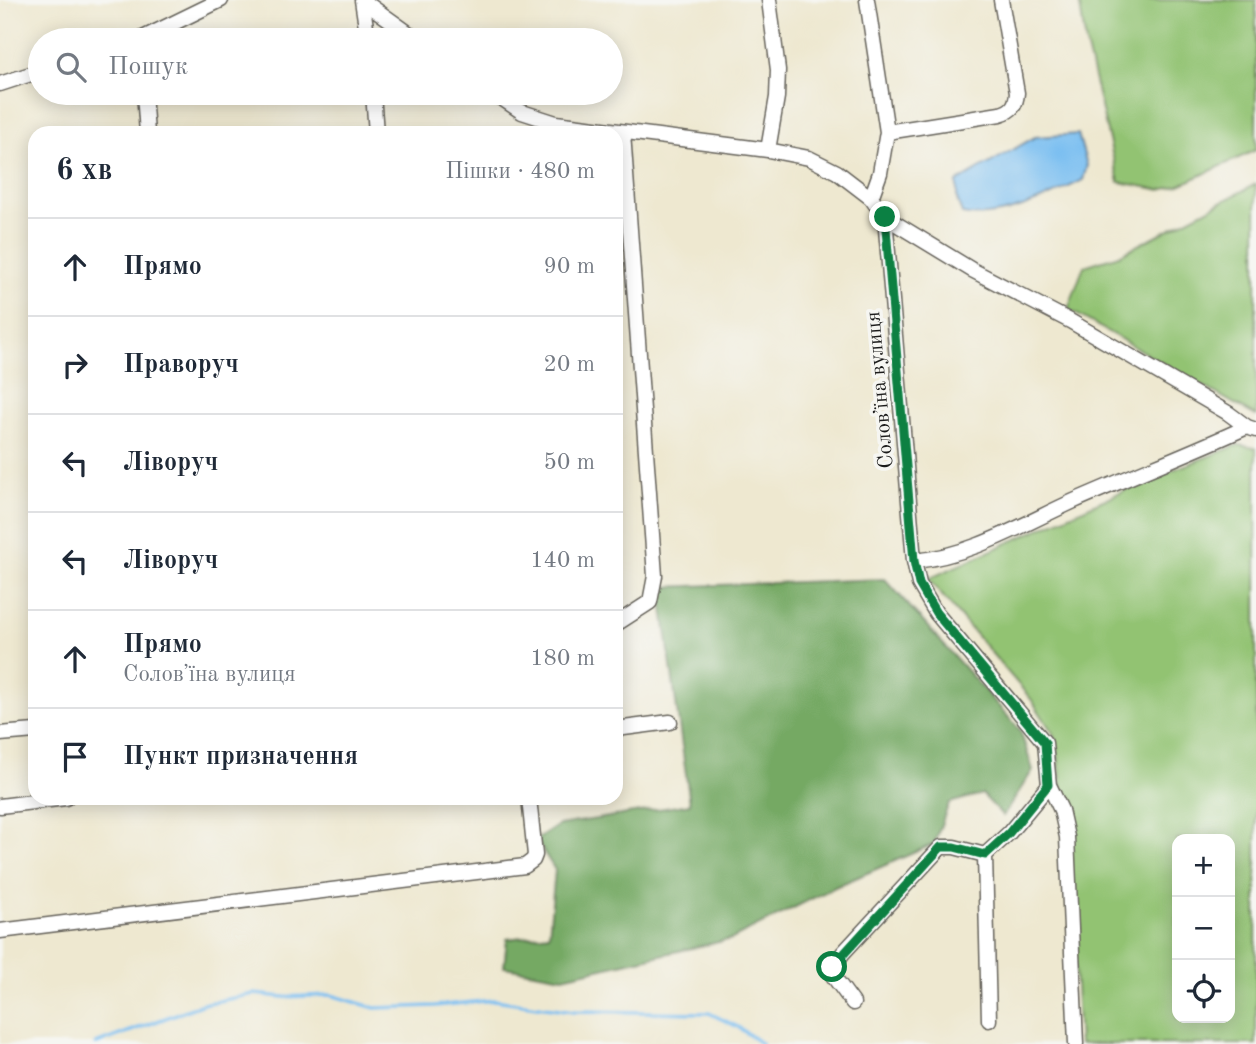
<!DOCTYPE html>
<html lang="uk">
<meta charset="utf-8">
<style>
:root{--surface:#fff;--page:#f2f2f3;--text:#1f2937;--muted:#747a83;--line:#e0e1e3}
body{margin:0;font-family:"Old Standard TT",serif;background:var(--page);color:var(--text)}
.controls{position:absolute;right:21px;bottom:21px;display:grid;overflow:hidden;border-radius:14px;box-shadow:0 4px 18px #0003}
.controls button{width:63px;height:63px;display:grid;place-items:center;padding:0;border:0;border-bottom:2px solid var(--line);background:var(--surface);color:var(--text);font:35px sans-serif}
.stop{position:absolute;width:21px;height:21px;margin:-16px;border:5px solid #0b8043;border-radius:50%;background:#fff}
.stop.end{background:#0b8043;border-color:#fff;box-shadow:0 2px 7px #0008}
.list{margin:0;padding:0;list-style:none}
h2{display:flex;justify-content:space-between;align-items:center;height:91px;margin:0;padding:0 28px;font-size:30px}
h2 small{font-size:23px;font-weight:400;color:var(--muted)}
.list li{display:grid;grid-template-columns:46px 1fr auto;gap:21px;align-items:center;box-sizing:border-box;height:98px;padding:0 28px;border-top:2px solid var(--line)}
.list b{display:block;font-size:26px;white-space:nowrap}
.list p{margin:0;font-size:23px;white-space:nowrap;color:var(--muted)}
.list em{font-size:23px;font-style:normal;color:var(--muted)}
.icon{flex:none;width:38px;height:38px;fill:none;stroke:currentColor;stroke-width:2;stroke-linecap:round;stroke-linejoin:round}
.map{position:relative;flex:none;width:1256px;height:1044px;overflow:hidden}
.search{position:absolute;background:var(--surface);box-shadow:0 4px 18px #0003;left:28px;top:28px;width:595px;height:77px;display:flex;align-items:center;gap:18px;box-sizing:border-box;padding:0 24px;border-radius:38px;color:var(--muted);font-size:26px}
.panel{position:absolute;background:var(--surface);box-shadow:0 4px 18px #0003;left:28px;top:126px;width:595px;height:679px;border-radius:21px}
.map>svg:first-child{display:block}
.green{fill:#92c372;stroke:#577047;stroke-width:2;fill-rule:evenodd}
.forest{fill:#75a964;stroke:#486240;stroke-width:2}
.water{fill:#7bbff1;stroke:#4c6e86;stroke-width:2}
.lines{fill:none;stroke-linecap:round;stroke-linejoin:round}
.stream{stroke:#7bbff1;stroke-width:3.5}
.minor-casing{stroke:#66635b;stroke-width:17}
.minor{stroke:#fff;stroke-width:14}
.route{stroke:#0b8043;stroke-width:9}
.labels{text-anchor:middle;stroke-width:7;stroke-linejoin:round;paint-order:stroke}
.street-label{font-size:21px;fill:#1c1c1c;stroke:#f6f6f2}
</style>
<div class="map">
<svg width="1256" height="1044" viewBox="0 0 1256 1044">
<rect width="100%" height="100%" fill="#f6f6f2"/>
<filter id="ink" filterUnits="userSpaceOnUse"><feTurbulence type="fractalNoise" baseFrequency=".0143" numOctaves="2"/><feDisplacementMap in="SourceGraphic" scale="14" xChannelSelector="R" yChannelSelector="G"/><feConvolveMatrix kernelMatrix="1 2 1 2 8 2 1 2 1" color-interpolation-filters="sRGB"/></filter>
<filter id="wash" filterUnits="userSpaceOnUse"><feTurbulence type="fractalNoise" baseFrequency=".00686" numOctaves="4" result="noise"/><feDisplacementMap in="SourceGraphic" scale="28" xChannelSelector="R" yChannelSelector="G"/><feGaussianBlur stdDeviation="1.57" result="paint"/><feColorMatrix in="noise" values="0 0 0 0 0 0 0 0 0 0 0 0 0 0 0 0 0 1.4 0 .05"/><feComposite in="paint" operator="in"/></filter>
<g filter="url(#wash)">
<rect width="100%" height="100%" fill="#eee8d0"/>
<path class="green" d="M1079,0h177v150l-76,35 -19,5 -42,-8 -33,-138z
M1256,184v232l-188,-107 16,-43 35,-11z
M1238,445l18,3v596h-177l-10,-196 -13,-110 -25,-39 -103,-120 224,-101zM1177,839h53v179h-53z"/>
<path class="forest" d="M885,579l135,151 13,40 -30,46 -21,-22 -33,9 -15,41 -99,43 -103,52 -169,38 -59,-10 3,-28 42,-5 6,-64 -19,-30 23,-15 131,-21 -30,-217z"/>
<path class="water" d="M1078,134l9,31 -4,15c-34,17 -83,42 -121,34l-5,-15v-17l78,-45z"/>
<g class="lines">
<path class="stream" d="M96,1044l107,-40 51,-10 29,3 48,-2 44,13 60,-2 59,-6 80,11 135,2 29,14 24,17"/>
</g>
</g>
<g filter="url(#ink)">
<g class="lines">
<g class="minor-casing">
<path id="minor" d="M362,0l56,40
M362,0l6,40
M867,0l20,132 -7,41 -9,25
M139,40l82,-40
M0,84l40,-13
M144,93l3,40
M373,93l3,40
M494,93l28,19 34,11 212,27 41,8 28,14 34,26 14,19 87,53 98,51 158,92 19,14 9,3
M887,132l113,-18c12,-3 16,-9 17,-21l-16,-93
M768,150l9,-53 1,-27 -9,-70
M885,217l29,344 5,23 17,29 109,130 4,42 12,25 6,27 9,207
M914,561c57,-5 109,-37 160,-60 57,-25 116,-48 173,-74
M616,624l34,-22 5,-26 -32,-443
M616,729l54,-7
M0,734l35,-3
M0,806l66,-8
M985,855l4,165
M0,931l525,-65 8,-6 2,-5 -6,-57
M853,1003l-22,-30 1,-6 11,-14 98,-106h13l31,8 24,-22 40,-48"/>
</g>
<use href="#minor" class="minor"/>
</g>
</g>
<g class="lines" filter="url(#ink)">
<path class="route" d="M832,967l109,-120h13l31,8 24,-22 39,-48 -3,-42 -109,-130 -17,-29 -5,-23 -29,-344"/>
</g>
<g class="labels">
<g class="street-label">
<text transform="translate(879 390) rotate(-95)" y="7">Соловʼїна вулиця</text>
</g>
</g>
</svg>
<div class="controls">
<button>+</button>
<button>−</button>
<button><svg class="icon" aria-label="locate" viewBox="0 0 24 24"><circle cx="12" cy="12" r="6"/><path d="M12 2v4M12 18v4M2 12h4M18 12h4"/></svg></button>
</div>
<div class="stop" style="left:832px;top:967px"></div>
<div class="stop end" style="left:885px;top:217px"></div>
<div class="search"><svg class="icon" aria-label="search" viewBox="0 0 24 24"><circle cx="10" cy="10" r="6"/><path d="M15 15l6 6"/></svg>Пошук</div>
<section class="panel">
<h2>6 хв<small>Пішки · 480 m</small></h2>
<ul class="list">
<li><svg class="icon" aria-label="ahead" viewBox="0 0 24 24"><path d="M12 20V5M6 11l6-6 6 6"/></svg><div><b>Прямо</b></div><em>90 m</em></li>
<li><svg class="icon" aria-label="right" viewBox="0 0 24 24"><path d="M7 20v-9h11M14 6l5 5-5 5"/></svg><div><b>Праворуч</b></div><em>20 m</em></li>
<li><svg class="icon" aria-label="left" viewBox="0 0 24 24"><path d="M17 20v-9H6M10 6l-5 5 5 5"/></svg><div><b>Ліворуч</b></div><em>50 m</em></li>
<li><svg class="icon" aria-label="left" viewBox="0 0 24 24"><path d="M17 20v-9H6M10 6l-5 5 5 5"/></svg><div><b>Ліворуч</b></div><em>140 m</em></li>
<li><svg class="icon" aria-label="ahead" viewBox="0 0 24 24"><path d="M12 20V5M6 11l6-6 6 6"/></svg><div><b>Прямо</b><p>Соловʼїна вулиця</p></div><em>180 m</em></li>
<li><svg class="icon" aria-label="arrive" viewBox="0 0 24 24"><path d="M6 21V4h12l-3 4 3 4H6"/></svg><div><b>Пункт призначення</b></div></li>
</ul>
</section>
</div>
